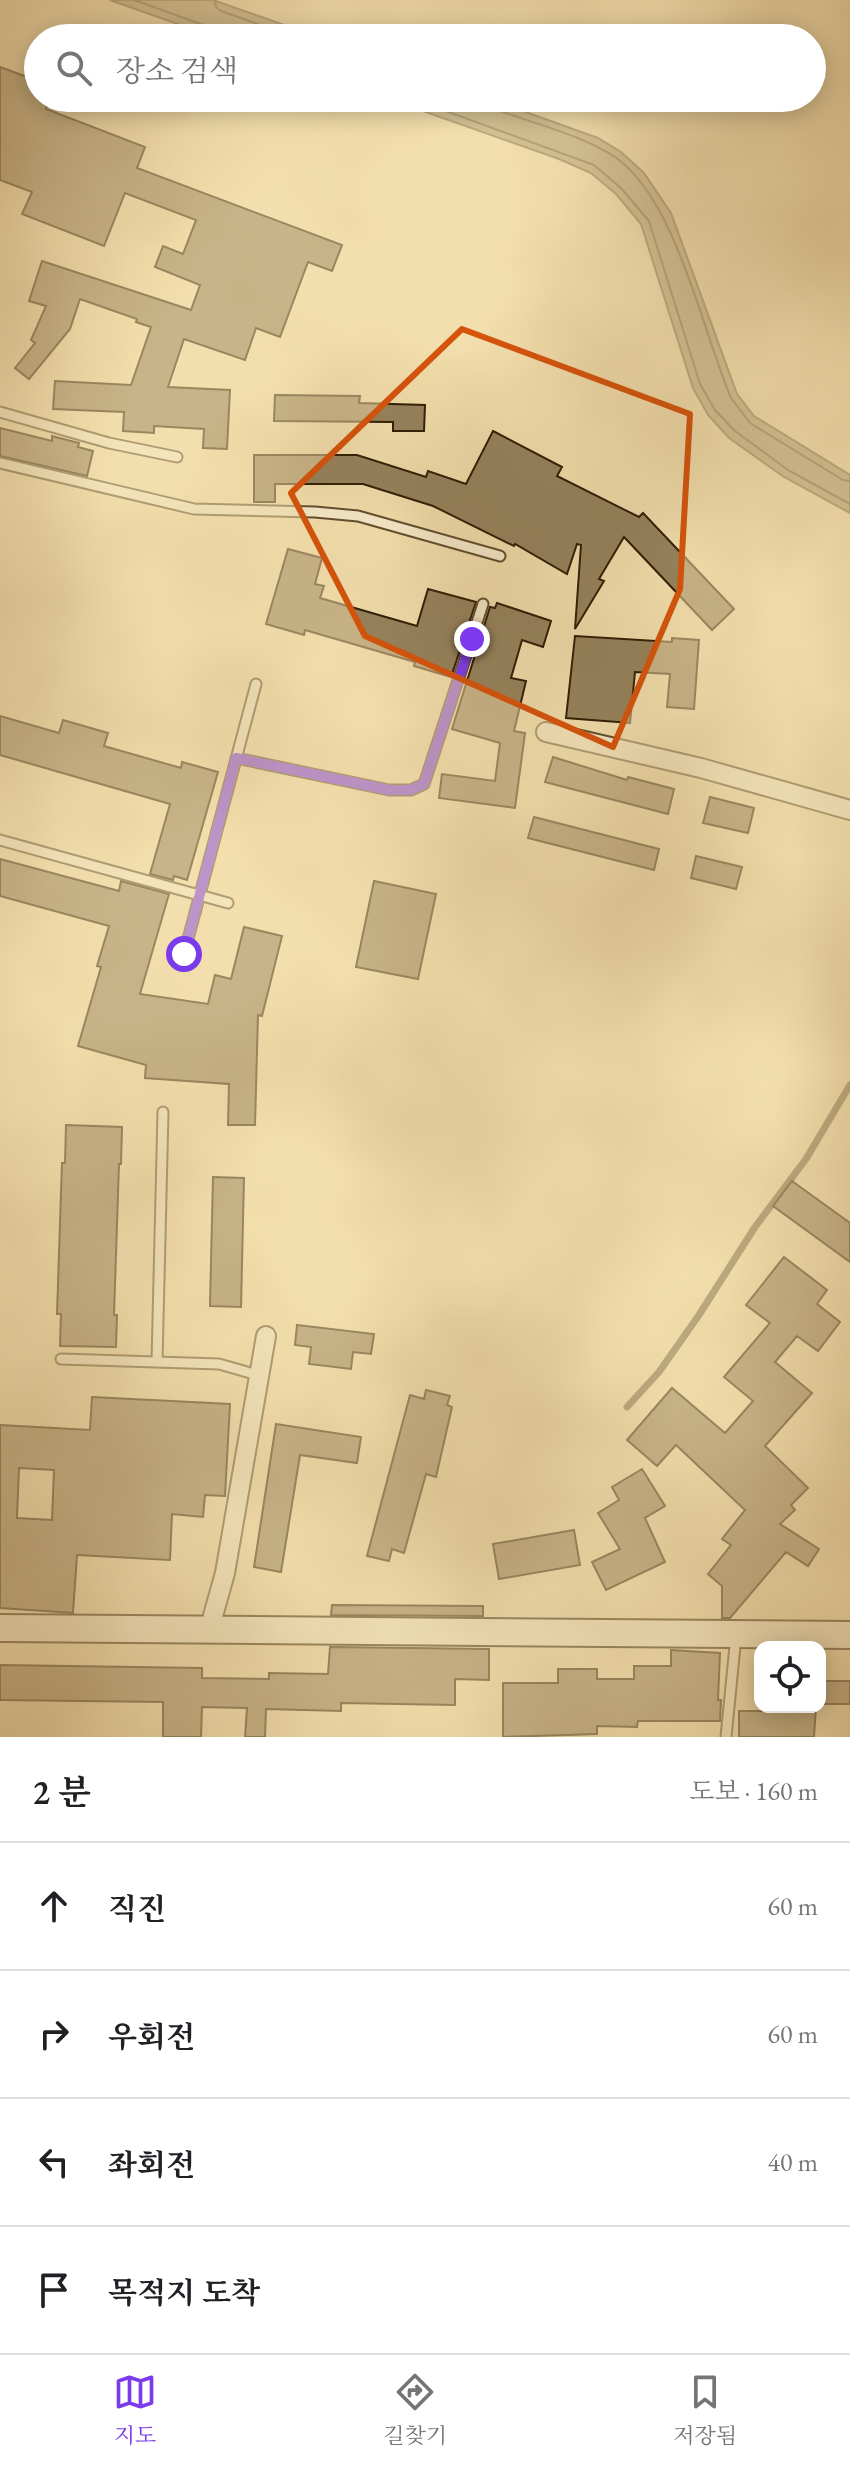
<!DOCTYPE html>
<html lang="ko">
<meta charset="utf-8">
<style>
:root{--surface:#fff;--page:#f2f2f2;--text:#202124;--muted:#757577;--line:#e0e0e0;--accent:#7c3aed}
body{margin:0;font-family:"EB Garamond","Noto Serif KR",serif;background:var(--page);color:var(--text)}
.controls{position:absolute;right:24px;bottom:24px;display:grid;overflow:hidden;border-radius:16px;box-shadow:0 4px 20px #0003}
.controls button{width:72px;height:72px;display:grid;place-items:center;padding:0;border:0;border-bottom:2px solid var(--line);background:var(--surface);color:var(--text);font:40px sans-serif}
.stop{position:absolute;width:24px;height:24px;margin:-18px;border:6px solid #7c3aed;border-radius:50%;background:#fff}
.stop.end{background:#7c3aed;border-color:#fff;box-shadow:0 2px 8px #0008}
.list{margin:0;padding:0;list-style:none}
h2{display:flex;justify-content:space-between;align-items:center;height:104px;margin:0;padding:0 32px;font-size:34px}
h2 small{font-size:26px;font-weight:400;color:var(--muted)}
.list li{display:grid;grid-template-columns:52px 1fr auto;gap:24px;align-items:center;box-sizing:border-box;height:128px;padding:0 32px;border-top:2px solid var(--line)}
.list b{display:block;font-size:30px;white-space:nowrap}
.list em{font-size:26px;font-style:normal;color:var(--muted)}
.icon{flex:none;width:44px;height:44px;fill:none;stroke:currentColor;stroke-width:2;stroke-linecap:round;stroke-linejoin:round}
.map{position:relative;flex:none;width:850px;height:1737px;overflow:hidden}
.search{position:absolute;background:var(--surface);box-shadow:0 4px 20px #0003;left:24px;right:24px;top:24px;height:88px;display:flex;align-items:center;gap:20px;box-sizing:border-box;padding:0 28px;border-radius:44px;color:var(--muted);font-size:30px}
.sheet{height:616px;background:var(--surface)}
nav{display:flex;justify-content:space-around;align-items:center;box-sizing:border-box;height:112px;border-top:2px solid var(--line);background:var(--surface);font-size:22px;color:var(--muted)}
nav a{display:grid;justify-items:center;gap:4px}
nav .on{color:var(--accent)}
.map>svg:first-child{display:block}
.water{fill:#b09d74;stroke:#7c6a47;stroke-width:2}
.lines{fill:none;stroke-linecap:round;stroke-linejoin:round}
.shore{stroke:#705d3c;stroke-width:2}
.stream{stroke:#7c6a47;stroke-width:7}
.building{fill:#95825c;stroke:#2f1d04;stroke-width:2;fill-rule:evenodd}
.lane-casing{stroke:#604e2e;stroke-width:13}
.street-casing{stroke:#604e2e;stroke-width:22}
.secondary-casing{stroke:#2f1d04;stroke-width:30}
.lane{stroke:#f7eaca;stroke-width:9}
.street{stroke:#f7eaca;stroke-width:18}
.secondary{stroke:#f7eaca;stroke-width:26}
.route{stroke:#7c3aed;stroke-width:10}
.marked{fill:none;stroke:#d6530b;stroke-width:6;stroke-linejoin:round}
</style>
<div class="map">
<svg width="850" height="1737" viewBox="0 0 850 1737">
<rect width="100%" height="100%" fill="#f3dfad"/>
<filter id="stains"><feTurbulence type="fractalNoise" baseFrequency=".0025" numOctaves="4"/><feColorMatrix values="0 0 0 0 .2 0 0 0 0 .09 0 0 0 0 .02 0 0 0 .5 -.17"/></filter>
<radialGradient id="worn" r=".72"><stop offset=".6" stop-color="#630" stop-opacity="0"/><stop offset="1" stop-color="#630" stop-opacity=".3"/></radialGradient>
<path class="water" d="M110,0h103l108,38h-104z
M386,98h101l111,40 23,14 23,21 27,40 66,181 17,22 96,59v38l-66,-36 -55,-39 -21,-23 -15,-27 -52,-164 -25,-30 -25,-21 -32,-14z"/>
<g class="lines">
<path class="shore" d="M134,0l75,27 5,4 1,7
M215,0l1,7 5,4 76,27
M410,98l184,67 27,23 28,33 51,163 15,26 20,21 53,39 62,34
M489,98l1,7 5,4c39,15 85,25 120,48 61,42 87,173 116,241l19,25 93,57 7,1"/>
<path class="stream" d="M627,1407l32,-35 40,-57 56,-88 51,-68 44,-74"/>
</g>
<path class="building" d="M0,67l38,14v17h12l-4,11 99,38 -8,21 205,77 -10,26 -24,-9 -28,75 -24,-9 -11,32 -61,-21 -16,48 62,3 -3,59 -24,-1 1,-19 -50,-3v7l-31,-2 1,-19 -71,-3 2,-28 76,4 20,-58 -15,-5 1,-3 -57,-20 -10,30 -41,50 -14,-11 20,-25 -4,-3 15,-34 -17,-5 13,-40 149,49 9,-25 -45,-18 8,-21 20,8 13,-34 -71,-27 -21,53 -82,-32 10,-22 -32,-12z
M275,395l85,1 -1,7 66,2 -1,26h-31v-9l-119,-1z
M0,428l52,13v-5l27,7 -1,4 15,4 -6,25 -87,-20z
M493,431l69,36 -5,9 82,41 4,-4 91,96 -22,21 -88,-93 -25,42 5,2 -29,48 6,-84 -4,-1 -10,30 -52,-30 -1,2 -81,-40 -70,-22h-88v18h-21v-47h103l69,22 2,-6 38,13z
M288,549l34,9 -7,26 9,2 -4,12 97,28 11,-37 48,13 -25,75 -37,-11 1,-4 -110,-32 -1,5 -38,-11z
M497,603l54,18 -8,26 -21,-7 -11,38 15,3 -12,50 11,2 -10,75 -76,-10 3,-24 53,7 5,-38 -48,-14 38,-122 5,1z
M575,636l97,6v-4l27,2 -5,69 -27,-2 3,-33 -35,-2 -5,51 -64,-5z
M0,716l59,17 4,-13 45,13 -4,13 77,22 1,-6 36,10 -31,108 -13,-4 -1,4 -23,-6 20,-70 -170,-49z
M553,757l74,23 1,-3 46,12 -6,25 -123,-32z
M710,797l44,11 -6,25 -45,-10z
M534,817l125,32 -5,21 -126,-32z
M696,856l46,11 -6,22 -45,-11z
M0,859l119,32 2,-10 48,13 -29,100 68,10 7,-29 16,4 13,-52 38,9 -20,80 -4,-1 -3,110h-27l1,-41 -84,-6 1,-13 -68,-19 23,-79 -4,-1 12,-40 -109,-30z
M374,881l62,13 -18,85 -62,-12z
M66,1125l56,2 -1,37h-2l-5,151h3l-1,32 -56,-1 1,-32h-4l5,-151h3z
M213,1177l31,1 -3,129 -31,-1z
M792,1181l58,42v39l-77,-56z
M784,1257l43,33 -10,14 23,18 -22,29 -21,-15 -22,26 37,31 -47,53 43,42 -17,17 4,5 -15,14 39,25 -11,17 -22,-14 -56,66h-8v-32l-14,-12 23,-29 -9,-6 23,-29 -69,-65 -19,21 -30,-26 45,-52 53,45 28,-32 -29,-24 46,-54 -24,-18z
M297,1325l77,9 -3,20 -18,-2 -2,17 -42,-5 2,-17 -16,-2z
M426,1390l24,6 -3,9 5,2 -16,70 -10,-3 -22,79 -12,-4 -3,12 -22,-5 43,-161 14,4z
M92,1397l138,7 -5,92 -20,-1 -2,22 -31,-3 -2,46 -93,-5 -4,58 -73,-5v-183l90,5zM19,1468l35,2 -2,50 -35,-2z
M276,1424l85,13 -4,26 -57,-8 -19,117 -27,-5z
M642,1469l23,37 -20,12 20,44 -59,28 -14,-28 28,-13 -22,-36 21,-13 -7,-13z
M574,1530l6,35 -81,14 -6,-35z
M332,1605l151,1v10l-152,-1z
M330,1647l159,2v31l-34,-1v26l-114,-2v8l-75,-2 -1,28h-20l2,-29 -45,-1 -1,30h-38v-35l-163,-2v-35l202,3v10l67,1v-6l59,1z
M671,1650l49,3 -2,47h3l-1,21h-82l-1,6 -40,-1v8l-94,3v-54h55v-14h39v10h37v-13h37z
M824,1681h26v23h-26z
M794,1707h22l-2,30h-75v-26h55z"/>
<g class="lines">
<g class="lane-casing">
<path id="lane" d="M0,412l109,31 68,14
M0,463l194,46 121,3 43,4 142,40
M236,758l153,32h22l13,-6 59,-180
M0,840l228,63
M184,954l72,-270
M61,1359l158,5 42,12
M157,1362l6,-250
M726,1737l10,-101"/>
</g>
<g class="street-casing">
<path id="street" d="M546,732l155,36 149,42
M209,1630l16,-57 41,-237"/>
</g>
<g class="secondary-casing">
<path id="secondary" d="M0,1628l850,7"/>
</g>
<use href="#lane" class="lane"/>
<use href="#street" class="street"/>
<use href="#secondary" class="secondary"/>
</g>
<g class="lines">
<path class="route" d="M184,954l52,-196 153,32h22l13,-6 48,-145"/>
</g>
<path d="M0 0H850V1737H0ZM462,329l228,85 -10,175 -67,158 -248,-111 -74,-143z" fill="#f3dfad" fill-opacity=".55" fill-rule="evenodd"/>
<path class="marked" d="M462,329l228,85 -10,175 -67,158 -248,-111 -74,-143z"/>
<rect width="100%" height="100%" filter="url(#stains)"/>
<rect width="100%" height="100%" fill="url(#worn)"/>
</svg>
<div class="controls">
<button><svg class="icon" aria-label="locate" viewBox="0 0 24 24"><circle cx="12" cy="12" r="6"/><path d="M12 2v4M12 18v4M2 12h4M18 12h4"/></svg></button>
</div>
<div class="stop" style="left:184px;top:954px"></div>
<div class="stop end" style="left:472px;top:639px"></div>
<div class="search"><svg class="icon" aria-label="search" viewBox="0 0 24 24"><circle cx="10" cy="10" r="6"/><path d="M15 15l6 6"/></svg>장소 검색</div>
</div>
<section class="sheet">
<h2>2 분<small>도보 · 160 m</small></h2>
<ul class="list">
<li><svg class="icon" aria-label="ahead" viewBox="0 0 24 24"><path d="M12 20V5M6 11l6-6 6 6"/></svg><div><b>직진</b></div><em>60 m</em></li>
<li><svg class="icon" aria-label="right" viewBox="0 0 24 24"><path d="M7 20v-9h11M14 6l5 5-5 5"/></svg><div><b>우회전</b></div><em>60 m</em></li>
<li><svg class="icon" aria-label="left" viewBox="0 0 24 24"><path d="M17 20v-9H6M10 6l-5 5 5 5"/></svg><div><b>좌회전</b></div><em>40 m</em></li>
<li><svg class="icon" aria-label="arrive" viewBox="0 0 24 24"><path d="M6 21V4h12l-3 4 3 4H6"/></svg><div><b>목적지 도착</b></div></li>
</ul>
</section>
<nav>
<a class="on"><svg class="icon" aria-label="map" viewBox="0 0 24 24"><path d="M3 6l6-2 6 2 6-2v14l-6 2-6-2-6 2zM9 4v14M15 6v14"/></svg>지도</a>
<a><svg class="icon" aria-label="directions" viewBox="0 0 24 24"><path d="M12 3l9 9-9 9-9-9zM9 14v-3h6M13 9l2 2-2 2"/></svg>길찾기</a>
<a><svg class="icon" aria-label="saved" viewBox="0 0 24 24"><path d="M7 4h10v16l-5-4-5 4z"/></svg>저장됨</a>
</nav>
